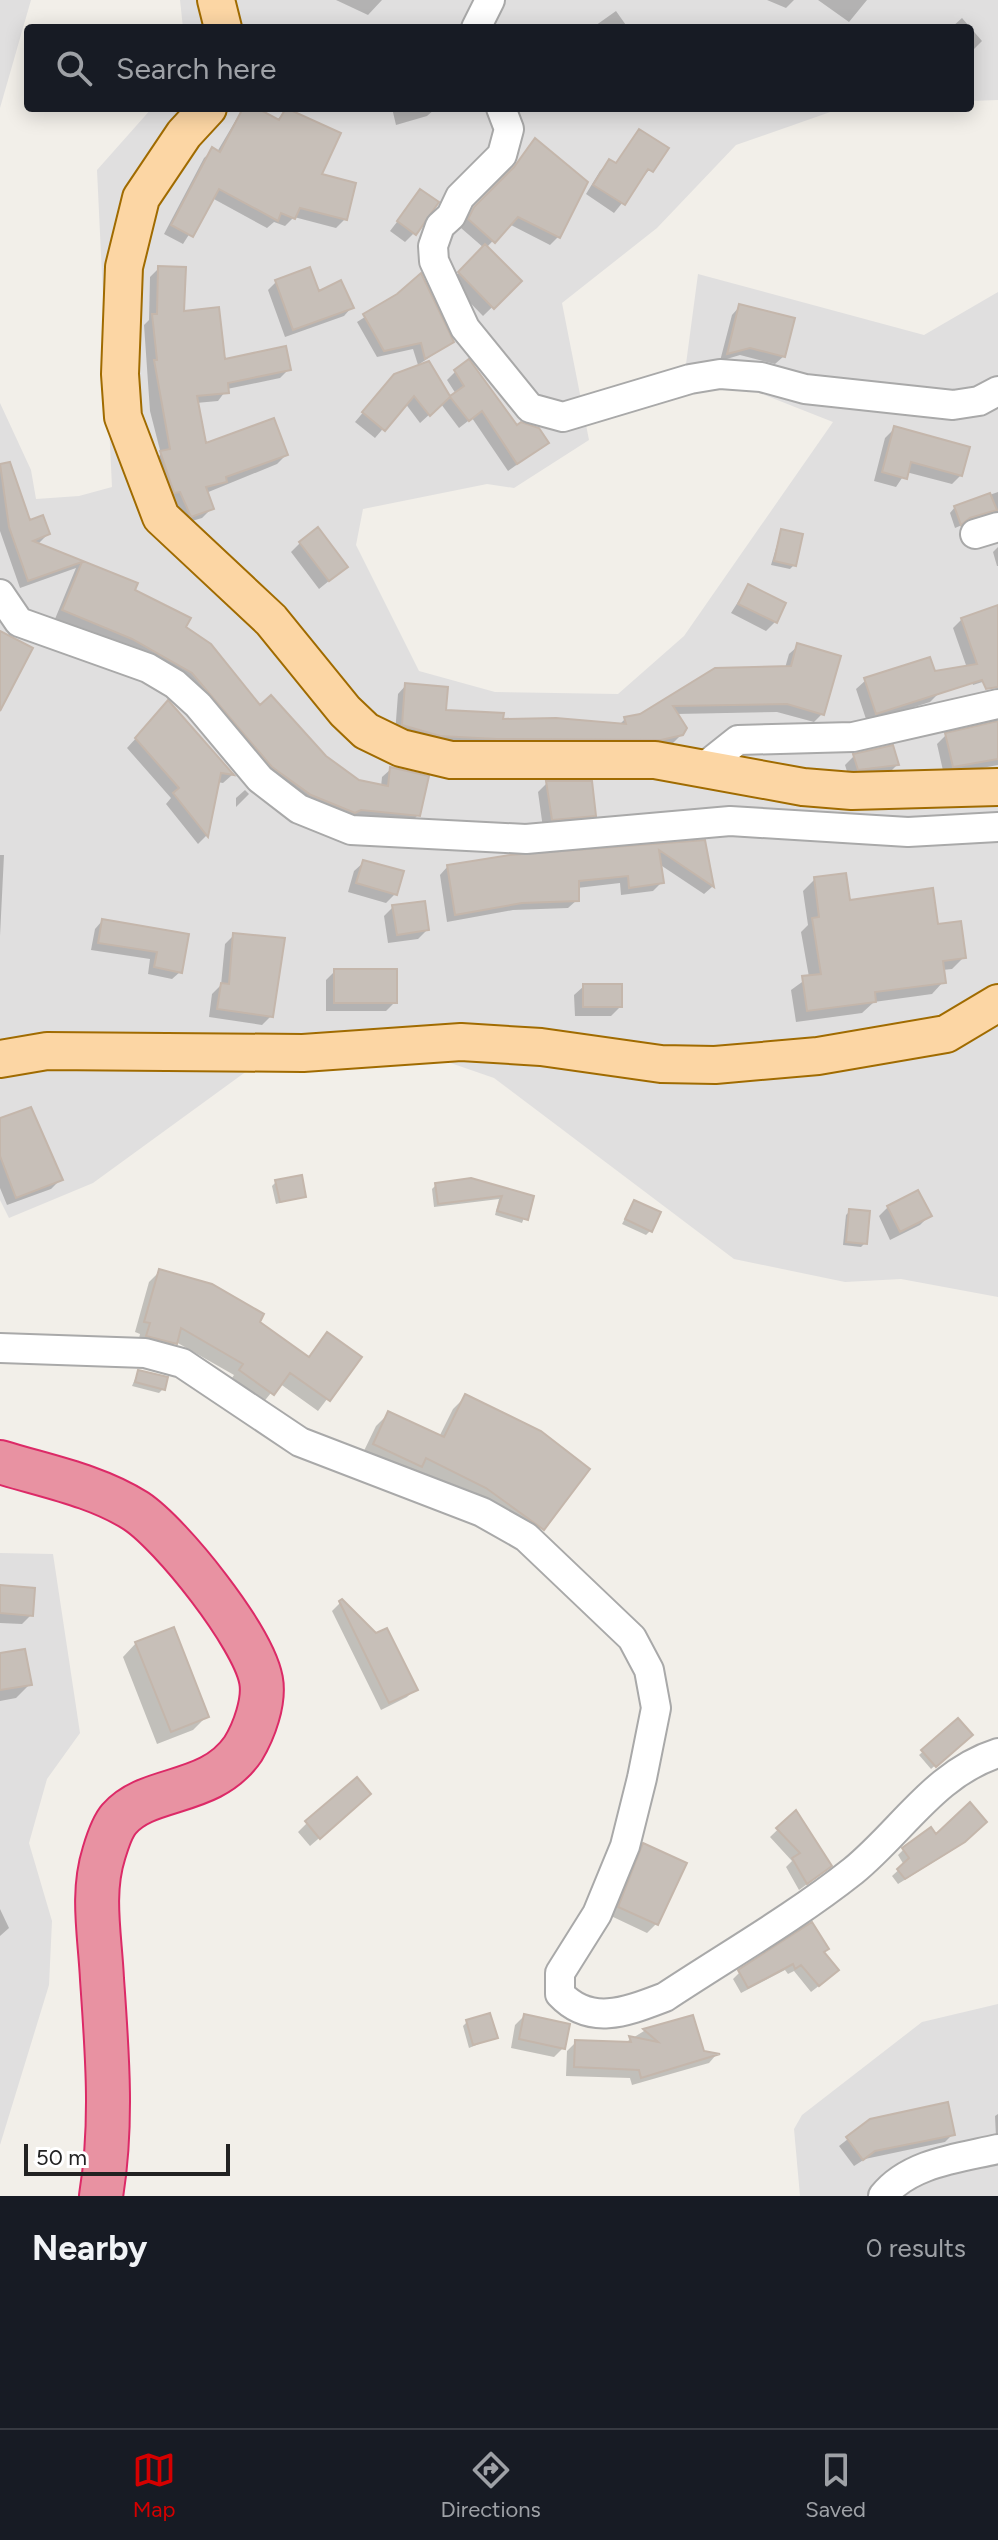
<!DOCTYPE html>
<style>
:root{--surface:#171b24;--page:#242831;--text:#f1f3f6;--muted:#9ea1a6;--line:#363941;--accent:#d40000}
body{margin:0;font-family:Figtree,sans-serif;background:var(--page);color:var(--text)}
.scale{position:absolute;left:24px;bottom:20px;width:206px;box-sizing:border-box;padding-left:8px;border:4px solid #222;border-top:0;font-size:22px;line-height:28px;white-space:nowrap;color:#222;-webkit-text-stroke:6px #fff;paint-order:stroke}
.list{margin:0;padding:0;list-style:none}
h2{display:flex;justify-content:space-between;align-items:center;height:104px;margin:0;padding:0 32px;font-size:34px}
h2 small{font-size:26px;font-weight:400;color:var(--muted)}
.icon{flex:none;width:44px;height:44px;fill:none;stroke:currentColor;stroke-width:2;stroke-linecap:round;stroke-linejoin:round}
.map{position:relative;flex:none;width:998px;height:2196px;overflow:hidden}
.search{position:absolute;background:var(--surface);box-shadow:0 4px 20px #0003;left:24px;right:24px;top:24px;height:88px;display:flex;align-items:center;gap:20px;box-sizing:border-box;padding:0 28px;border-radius:8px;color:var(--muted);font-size:30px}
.sheet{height:232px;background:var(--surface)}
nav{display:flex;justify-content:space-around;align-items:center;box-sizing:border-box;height:112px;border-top:2px solid var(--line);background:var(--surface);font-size:22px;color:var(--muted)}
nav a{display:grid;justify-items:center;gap:4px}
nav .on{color:var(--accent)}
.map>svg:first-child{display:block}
.residential{fill:#e0dfdf}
.shadow{fill:#0003}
.building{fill:#c7bfb8;stroke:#c4b6ab;stroke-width:2}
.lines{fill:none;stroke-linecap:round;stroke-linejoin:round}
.minor-casing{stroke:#a9a9a9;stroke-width:32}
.major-casing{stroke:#a06b00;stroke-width:40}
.highway-casing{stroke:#dc2a67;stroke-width:46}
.minor{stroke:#fff;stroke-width:28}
.major{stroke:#fcd6a4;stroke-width:36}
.highway{stroke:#e892a2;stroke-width:42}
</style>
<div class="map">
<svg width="998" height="2196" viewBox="0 0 998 2196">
<rect width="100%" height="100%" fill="#f2efe9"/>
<path class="residential" d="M0,0h31l-31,108z
M180,0h818v100l-28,1v-73h-787z
M152,108h716l-32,2 -100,35 -79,83 -95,75 27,137 -75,48 -27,-4 -124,25 -7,36 63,126 76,21 123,2 66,-58 149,-214 -147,-58 12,-90 226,61 74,-43v1005l-97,-18 -56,3 -111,-23 -240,-181 -55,-19 -188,9 -158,115 -84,35 -9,-18v-797l31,67 5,29 43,-3 33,-9 -15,-317z
M0,1553l53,1 27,179 -33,46 -18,64 23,78 -3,64 -49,160z
M998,2004v192h-198l-6,-67 8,-14 120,-93z"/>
<path class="shadow" d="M336,0h46l-14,15z
M767,0h27l-8,8z
M818,0h49l-18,22z
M616,11l12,17h-36z
M962,18l20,23 -12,12v-25h-19z
M243,108h10l24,12 9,-10 59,109 -9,9 -42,-11 -9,9 -11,-4 -7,6 -55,-30 -29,46 -19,-10 40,-76 9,-8 4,2z
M392,108h44l-9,8 -31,9z
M640,131l26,18 -52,64 -28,-19 14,-23 9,-9 5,3z
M535,141l51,42 -28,54 -8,8 -41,-21 -23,24 33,33 -36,35 -33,-34 34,-34 -23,-20 5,-10 40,-40z
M420,192l-6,41 -9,9 -15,-11z
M159,268l23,45 41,48 66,8 -9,9 -53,11 -9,12 -22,2 8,43 82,9 -9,9 -71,29 5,16 -9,9 -20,6 -29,-62 8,-8 -11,-43 -6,-86 5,-5 1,-43z
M276,282l41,12 35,13 -8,9 -59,21 -17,-47z
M398,296l54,46 -34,23 -5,-16 -36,8 -20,-35z
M740,306l44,50 -9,8 -35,-9 -20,6 12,-46z
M428,364l21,35 7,-5 -9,-14 8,-8 62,55 30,16 -39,28 -36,-53 -13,10 -18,-24 -21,19 -15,-20 -30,35 -20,-16 31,-37z
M894,429l67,46 -9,9 -46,-12 -10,15 -22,-6 11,-43z
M9,464l20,58 19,12 -11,11 98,40 -3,6 51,37 76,80 99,74 23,5 1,-10 9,-8 27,46 -9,9 -58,-6 -49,-15 -141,-136 -106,-48 21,-51 -56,20 -20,-57v-64z
M998,492v26l-12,-3 -31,13 -5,-15 5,-6z
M781,531l13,34 -4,4 -19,-4z
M300,543l46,24 -27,22 -28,-37z
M998,547v19h-1l-4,-14z
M748,586l27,36 -9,9 -35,-18z
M962,619l36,58 -25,8 -20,-57z
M798,646l24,68 -8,8 -37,-10 -101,2 6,20 -9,9 -242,1 -36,-10 3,-40 8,-9 37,26 58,10 117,5 7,-7 160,-51 4,-14z
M866,680l73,13 -9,9 -63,20 -11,-33z
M168,703l64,72 -9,8 -6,-1 -11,54 -8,8 -32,-40 5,-6 -44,-50z
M998,723v42l-54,10 -7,-31 9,-9z
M854,756l43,9 -9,9 -39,4 -4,-13z
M547,783l47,32 -9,9 -42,4 -5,-36z
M245,790l4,4 -13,13v-9z
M703,842l9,45 -8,7 -45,-30 2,19 -8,8 -32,4 -1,-12 -43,5v12l-9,8 -55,2 -66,12 -7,-47 8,-9z
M0,855h4l-4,81z
M364,862l31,32 -9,9 -38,-11 6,-21z
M815,879l33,23 88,24 28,31 -12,12 -10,1 1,12 -11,12 -58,8 -12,11 -66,9 -5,-32 18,-13 -8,-45 7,-7 -5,-34z
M393,907l34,23 -9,9 -30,4 -4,-27z
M102,921l85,15 -7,36 -8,7 -24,-5 2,-15 -59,-9 4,-21z
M234,935l37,81 -9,9 -53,-8 3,-23 9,-9 4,-41z
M335,971l60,31 -9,9h-60v-31z
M584,986l36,21 -9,9h-36l-1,-21z
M0,1120l60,60 -9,9 -44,16 -7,-17z
M276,1182l28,14 -28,8 -4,-18z
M436,1185l96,12 -10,26 -27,-8 4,-16 -65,8 -2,-18z
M917,1192l12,24 -9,9 -30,15 -11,-24 9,-9z
M634,1202l16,29 -4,4 -24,-11z
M850,1211l15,32 -4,4 -18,-2 3,-30z
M159,1272l98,50 51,37 20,-24 31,22 -41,54 -39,-28 -17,21 -32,-23 4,-6 -58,-33 -12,12 -27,-7 3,-13 -5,-2 14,-50z
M138,1372l25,17 -4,4 -27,-7z
M466,1396l122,74 -59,72 -168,-85 15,-31 13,-13 50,24 14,-28z
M0,1587l31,28 -9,9 -22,-1z
M340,1603l75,86 -8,8 -26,13 -49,-99z
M136,1643l71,73 -14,14 -36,14 -34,-87z
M0,1655l30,29 -14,14 -16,3z
M958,1721l12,14 -39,34 -12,-14z
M360,1803l-50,43 -12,-14 9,-9z
M795,1813l26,61 -22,16 -13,-23 6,-6 -22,-24z
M984,1821l-28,27 -58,36 -6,-8 12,-11 -6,-10 9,-9z
M644,1845l12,79 -9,9 -36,-17 24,-62z
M0,1909l9,19 -9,8z
M822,1952l8,25 -19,15 -17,-21 -6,3 -3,-4 -44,23 -8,-14 7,-7z
M524,2016l39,32 -9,9 -43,-9 4,-23z
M691,2017l11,35 14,3 -7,8 -77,22 -2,-7 -64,-2 1,-25 9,-9 47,2 21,-13z
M467,2022l29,15 -27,11 -6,-22z
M998,2114v23h-2l-1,-21z
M871,2121l82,13 -8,8 -80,17 -11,7 -15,-20z"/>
<path class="building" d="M243,108h14l22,12 7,-12 55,25 -19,41 34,9 -9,37 -47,-12 -5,11 -14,-6 -3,8 -59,-32 -26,48 -22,-12 41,-78 8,5z
M639,129l30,19 -16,24 -5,-3 -23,36 -32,-20 16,-26 7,4z
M535,138l53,44 -28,56 -42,-21 -23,26 -27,-24 6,-12 40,-40z
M420,189l19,13 -23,33 -19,-14z
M485,244l37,37 -28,28 -36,-37z
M158,266l28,1 -2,44 35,-4 6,52 61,-13 5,24 -63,13 1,10 -32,3 9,47 68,-25 14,37 -62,22 1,5 -21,5 8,22 -23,8 -11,-25 -6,1 -14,-42 10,-2 -16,-89h3l-5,-46h5z
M310,267l9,24 22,-11 13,28 -61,22 -18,-50z
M421,273l33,69 -29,17 -4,-16 -37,8 -21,-37 34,-20z
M739,304l56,14 -10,39 -35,-9 -23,6z
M469,359l48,66 4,-3 18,6 10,15 -32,21 -35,-53 -13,10 -19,-24 -20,19 -16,-20 -29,35 -23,-19 32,-38 35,-13 21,35 14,-10 -10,-16z
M894,426l76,21 -8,29 -51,-14 -4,17 -25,-7z
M10,462l20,58 13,-5 7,19 -17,7 105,42 -3,7 56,28 -5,9 25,17 49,61 11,-10 55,61 33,24 29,6 2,-19 39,9 -9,40 -59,-6 -6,3 -44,-18 -39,-28 -80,-94 -60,-34 -70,-29 20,-48 -54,19 -19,-54 -9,-63z
M990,493l7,17 -27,8 -9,7 -7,-19z
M318,527l30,40 -19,14 -30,-39z
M781,529l22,5 -7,32 -22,-5z
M748,584l38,19 -9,20 -39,-19z
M998,605v82l-12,2 -4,-9 -106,34 -12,-36 66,-21 5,14 42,-7 -16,-46z
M0,631l33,17 -33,63z
M797,643l44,13 -17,59 -37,-11 -114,2 14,22 -4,7 -22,5 -165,-1 -56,-3 -38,-11 3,-42 43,4 -2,23 58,3 -1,6 53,-1 70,6 -2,-7 16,-3 75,-46 76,-2z
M168,700l66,75 -13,-2 -13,64 -35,-44 6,-5 -44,-50z
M998,721v38l-45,8 -8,-34z
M893,745l6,20 -41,5 -5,-16z
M546,781h46l4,35 -44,4z
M705,840l9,47 -55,-37 5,33 -35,5 -1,-12 -49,5v20l-57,2 -67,12 -8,-50 63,-10z
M363,860l41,11 -7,24 -41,-12z
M846,873l4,27 83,-12 5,36 23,-3 5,37 -23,3 3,22 -71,9 1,10 -69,9 -5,-35 19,-2 -9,-56 7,-1 -5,-40z
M425,901l4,29 -32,5 -5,-30z
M102,919l87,15 -7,39 -28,-6 3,-15 -59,-9z
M233,933l52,5 -12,79 -56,-8 4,-26 8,1z
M334,969h63v34h-63z
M583,984h39v23h-39z
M31,1107l32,73 -47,18 -16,-42v-38z
M302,1175l4,22 -26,5 -5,-22z
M471,1178l63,18 -6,24 -31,-9 5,-15 -64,8 -3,-21z
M918,1190l14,26 -32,16 -13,-26z
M634,1200l27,12 -9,20 -27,-13z
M849,1209l21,2 -3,33 -21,-2z
M159,1269l53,15 52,30 -4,8 49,35 18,-25 35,25 -32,44 -40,-28 -16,22 -35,-25 4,-6 -62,-36 -4,16 -31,-8 4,-13 -6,-1z
M138,1370l30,7 -3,13 -30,-8z
M465,1394l76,37 49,38 -46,61 -58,-42 -60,-30 -4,9 -49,-23 15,-33 56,26z
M0,1585l35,3 -2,28 -33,-3z
M342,1599l34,34 11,-5 31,62 -29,13 -50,-102z
M174,1627l35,90 -38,15 -36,-90z
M25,1649l7,36 -32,5v-37z
M958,1718l15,17 -37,32 -15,-17z
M357,1777l14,17 -51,45 -15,-18z
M970,1802l17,20 -22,20 -60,37 -8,-10 12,-11 -7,-10 29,-21 5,7z
M796,1810l36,56 -25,18 -15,-26 8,-5 -24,-25z
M643,1843l44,20 -29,62 -40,-18z
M812,1922l17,27 -5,3 15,18 -20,16 -18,-21 -6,4 -2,-5 -45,24 -10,-18z
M490,2013l8,25 -25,7 -7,-25z
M524,2014l46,10 -5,25 -46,-10z
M693,2015l11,36 16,3 -79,24 -2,-8 -65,-3 1,-27 56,2 -2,-6 29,6 -15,-13z
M948,2102l7,33 -80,16 -12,9 -17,-23 24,-18z"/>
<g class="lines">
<g class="minor-casing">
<path id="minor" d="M476,28l14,-28
M501,108l8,21 -7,26 -42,42 -9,19 -11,10 -7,20 1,15 31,67 65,80 33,9 127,-38 30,-5 41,3 44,12 148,16 26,-4 19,-10
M975,534l23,-7
M0,594l19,28 129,46 27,16 23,21 62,74 39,30 52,21 175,9 204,-18 178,11 90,-5
M704,767l34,-27 115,-3 145,-33
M0,1348l145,5 37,10 118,79 182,70 44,25 106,101 17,32 7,38 -14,70 -17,68 -28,68 -37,59v21c31,33 68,17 105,3 62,-41 130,-80 188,-126 49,-40 82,-98 145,-118
M883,2196c26,-33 76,-38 115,-47"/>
</g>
<g class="major-casing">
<path id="major" d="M216,0l7,28
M208,108l-24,26 -43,64 -17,69 -4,107 3,43 38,100 110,103 74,91 21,20 35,17 50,12h204l148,27 49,4 146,-4
M0,1059l47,-8 256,2 158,-11 80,5 120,17 54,1 103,-9 128,-22 52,-31"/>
</g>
<g class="highway-casing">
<path id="highway" d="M0,1462c45,14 95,23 136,49 36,24 117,126 125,169 4,21 -7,51 -18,69 -33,48 -95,36 -124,70 -7,8 -12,24 -15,34 -13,41 -4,83 -2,126 5,72 11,145 -1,217"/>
</g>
<use href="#minor" class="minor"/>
<use href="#major" class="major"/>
<use href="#highway" class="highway"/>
</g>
</svg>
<div class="scale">50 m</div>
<div class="search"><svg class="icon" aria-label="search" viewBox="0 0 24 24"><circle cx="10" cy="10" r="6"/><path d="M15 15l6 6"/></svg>Search here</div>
</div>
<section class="sheet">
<h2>Nearby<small>0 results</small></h2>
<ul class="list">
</ul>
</section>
<nav>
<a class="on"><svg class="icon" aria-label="map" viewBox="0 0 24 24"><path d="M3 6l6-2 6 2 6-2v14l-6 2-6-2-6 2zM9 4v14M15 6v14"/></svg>Map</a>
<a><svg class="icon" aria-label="directions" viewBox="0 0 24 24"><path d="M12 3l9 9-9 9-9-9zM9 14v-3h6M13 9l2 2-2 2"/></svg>Directions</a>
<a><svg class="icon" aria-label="saved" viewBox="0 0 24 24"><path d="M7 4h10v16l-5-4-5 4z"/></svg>Saved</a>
</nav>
